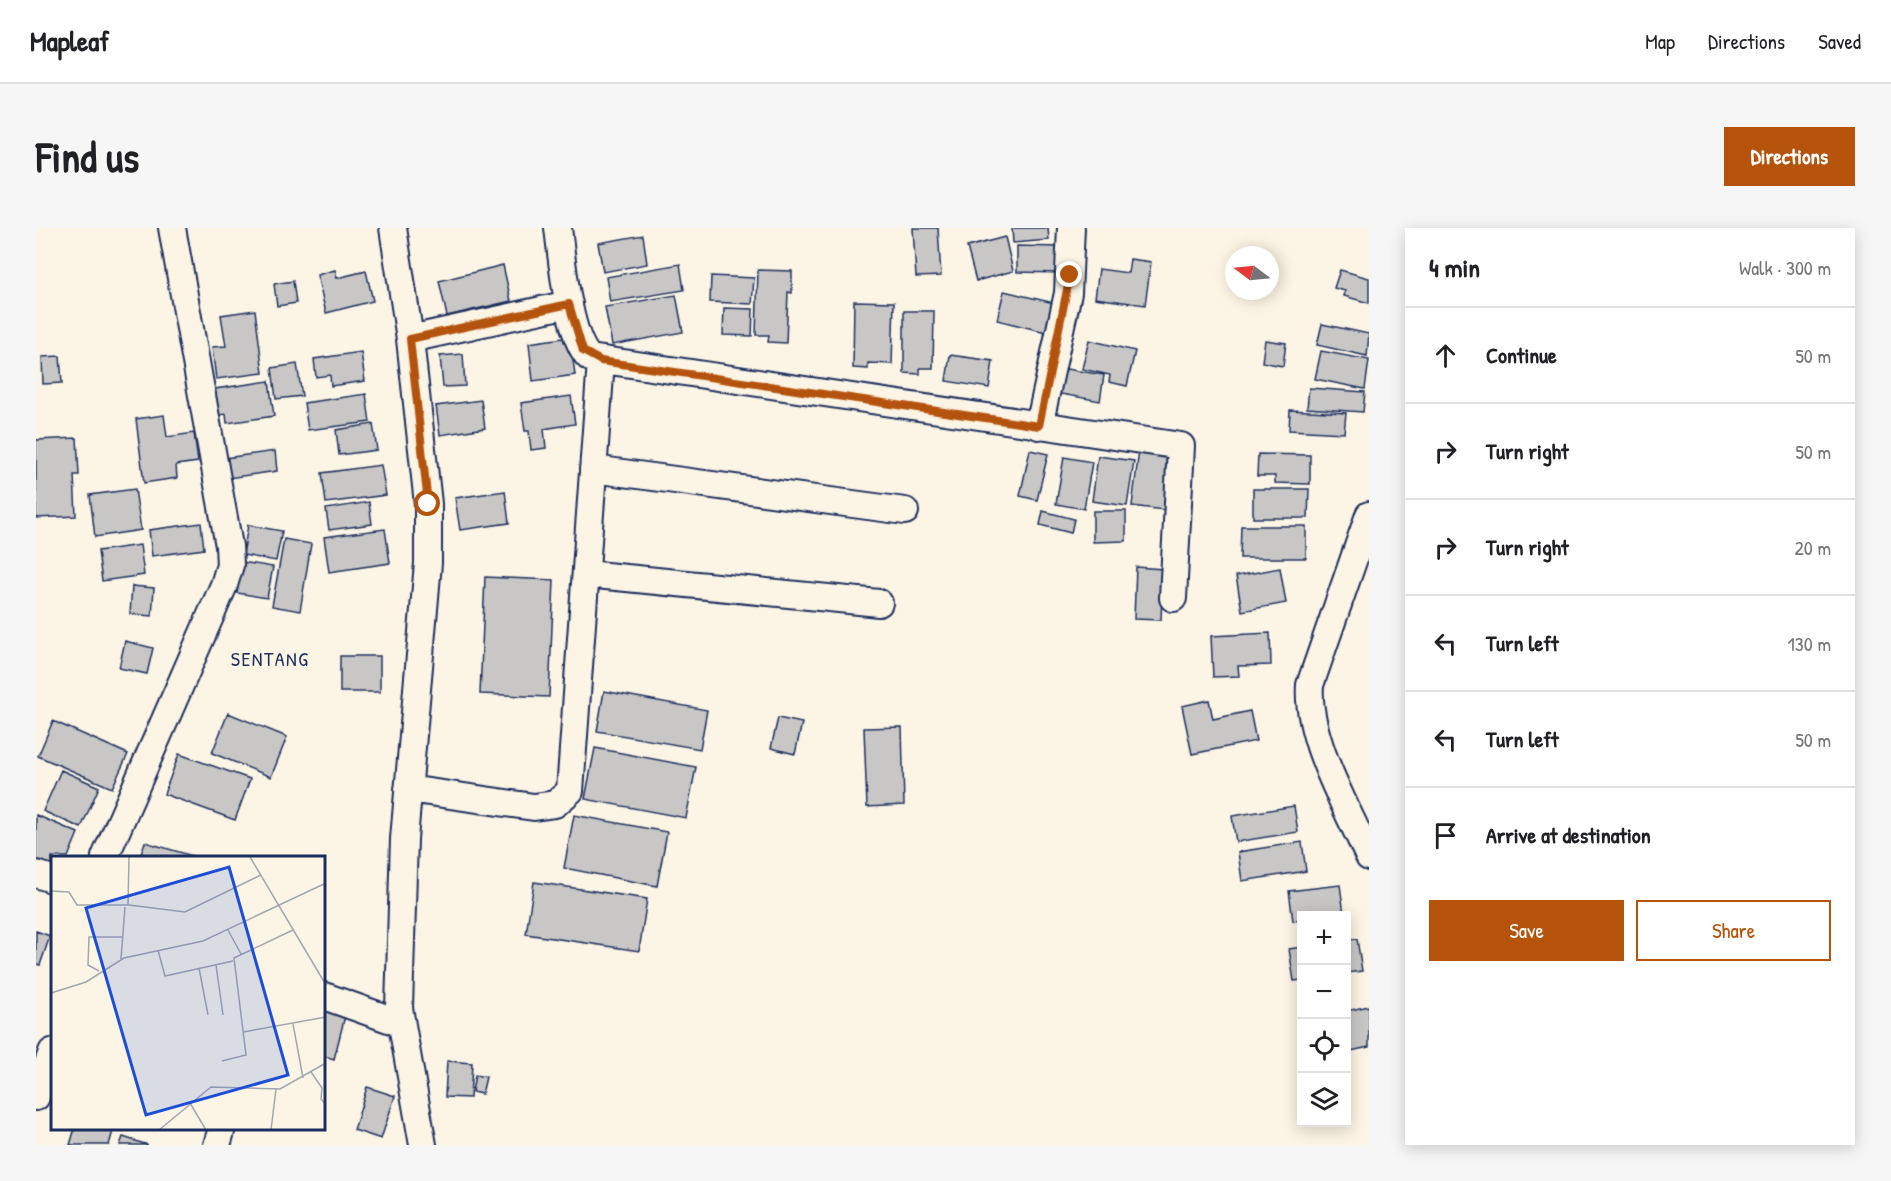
<!DOCTYPE html>
<meta charset="utf-8">
<style>
:root{--surface:#fff;--page:#f6f6f6;--text:#202124;--muted:#757577;--line:#e0e0e0;--accent:#b45309}
body{margin:0;font-family:"Patrick Hand",sans-serif;background:var(--page);color:var(--text)}
.controls{position:absolute;right:18px;bottom:18px;display:grid;overflow:hidden;border-radius:0px;box-shadow:0 3px 15px #0003}
.controls button{width:54px;height:54px;display:grid;place-items:center;padding:0;border:0;border-bottom:2px solid var(--line);background:var(--surface);color:var(--text);font:30px sans-serif}
.compass{position:absolute;left:1189px;top:18px;width:54px;height:54px;border-radius:50%;background:var(--surface);box-shadow:0 3px 15px #0003;rotate:286deg}
.stop{position:absolute;width:18px;height:18px;margin:-14px;border:4px solid #b45309;border-radius:50%;background:#fff}
.stop.end{background:#b45309;border-color:#fff;box-shadow:0 2px 6px #0008}
.list{margin:0;padding:0;list-style:none}
h2{display:flex;justify-content:space-between;align-items:center;height:78px;margin:0;padding:0 24px;font-size:26px}
h2 small{font-size:20px;font-weight:400;color:var(--muted)}
.list li{display:grid;grid-template-columns:39px 1fr auto;gap:18px;align-items:center;box-sizing:border-box;height:96px;padding:0 24px;border-top:2px solid var(--line)}
.list b{display:block;font-size:22px;white-space:nowrap}
.list em{font-size:20px;font-style:normal;color:var(--muted)}
.actions{display:flex;gap:12px;padding:18px 24px}
.actions a{flex:1;padding:14px 0;border:2px solid var(--accent);border-radius:0px;text-align:center;font-size:21px;color:var(--accent)}
.actions .main{background:var(--accent);color:#fff}
.icon{flex:none;width:33px;height:33px;fill:none;stroke:currentColor;stroke-width:2;stroke-linecap:round;stroke-linejoin:round}
.map{position:relative;flex:none;width:1333px;height:917px;overflow:hidden;border-radius:0px}
header{display:flex;align-items:center;gap:36px;box-sizing:border-box;height:84px;padding:0 30px;background:var(--surface);border-bottom:2px solid var(--line)}
header strong{font-size:28px}
nav{display:flex;gap:33px;margin-inline-start:auto;font-size:21px}
.intro{display:flex;align-items:center;justify-content:space-between;box-sizing:border-box;height:144px;padding:0 36px}
h1{margin:0;font-size:42px}
.button{padding:15px 27px;border-radius:0px;background:var(--accent);color:#fff;font-size:21px;font-weight:700}
main{display:flex;gap:36px;padding:0 36px}
aside{flex:1;background:var(--surface);border-radius:0px;box-shadow:0 3px 15px #0003}
.map>svg:first-child{display:block}
.building{fill:#c8c7c6;stroke:#1b2f5e;stroke-width:1.5}
.lines{fill:none;stroke-linecap:round;stroke-linejoin:round}
.minor-casing{stroke:#1b2f5e;stroke-width:30}
.minor{stroke:#fcf5e5;stroke-width:26}
.route{stroke:#b45309;stroke-width:8}
.labels{text-anchor:middle;stroke-width:4.5;stroke-linejoin:round;paint-order:stroke}
.quarter-label{font-size:20px;letter-spacing:1.5px;fill:#1b2f5e;stroke:#fcf5e5}
.inset-road{fill:none;stroke:#a2a6af;stroke-width:1.5}
.view{fill:#1d4ed8;fill-opacity:0.15;stroke:#1d4ed8;stroke-width:3}
.inset-edge{fill:none;stroke:#1b2f5e;stroke-width:3}
</style>
<header>
<strong>Mapleaf</strong>
<nav><a>Map</a><a>Directions</a><a>Saved</a></nav>
</header>
<div class="intro"><h1>Find us</h1><a class="button">Directions</a></div>
<main>
<div class="map">
<svg width="1333" height="917" viewBox="0 0 1333 917">
<rect width="100%" height="100%" fill="#fcf5e5"/>
<filter id="ink" filterUnits="userSpaceOnUse"><feTurbulence type="fractalNoise" baseFrequency=".0167" numOctaves="2"/><feDisplacementMap in="SourceGraphic" scale="12" xChannelSelector="R" yChannelSelector="G"/><feConvolveMatrix kernelMatrix="1 2 1 2 8 2 1 2 1" color-interpolation-filters="sRGB"/></filter>
<g filter="url(#ink)">
<path class="building" d="M877,0h25l3,48 -25,1z
M976,0h36l1,12 -36,3z
M607,7l4,29 -44,8 -5,-29z
M969,9l8,34 -37,10 -9,-34z
M981,18l42,1v26l-42,-1z
M1094,31l21,3 -6,43 -50,-7 4,-29 29,4z
M644,36l4,26 -74,12 -4,-25z
M467,37l8,36 -64,15 -8,-35z
M299,42l2,8 29,-7 7,30 -47,12 -9,-38z
M722,42l34,1v22l-4,-1 -2,51 -18,-1 1,-7h-13z
M1304,42l29,8v25l-25,-7 1,-5 -11,-3z
M675,48l43,2 -2,26 -42,-2z
M257,53l3,22 -19,3 -3,-22z
M968,63l50,12 -8,29 -49,-12z
M640,67l7,37 -71,13 -7,-38z
M818,73l40,1 -2,62 -24,-1v6l-15,-1z
M688,80l29,1 -1,27 -29,-1z
M219,82l8,63 -47,6 -4,-32 14,-1 -5,-31z
M868,83h30l-1,57h-13v6l-16,-1z
M1286,96l47,10 -2,22 -50,-11z
M534,109l5,38 -42,6 -4,-38z
M1053,112l46,11 -8,35 -18,-4 1,-7 -28,-6z
M1229,112l21,3 -3,23 -21,-4z
M1285,123l48,9 -4,29 -50,-10z
M325,124l4,29 -34,5 -1,-11 -14,2 -2,-18z
M427,126l2,32 -22,1 -3,-31z
M914,127l43,6 -4,27 -43,-7z
M24,128l2,27 -19,1 -1,-27z
M261,136l5,32 -26,3 -4,-31z
M1024,140l44,7 -4,26 -45,-8z
M233,153l5,35 -47,7 -1,-9 -7,1 -4,-26z
M1273,160l56,4 -2,20 -56,-4z
M330,166l4,28 -62,8 -4,-27z
M535,168l4,28 -31,5 2,19 -15,2 -2,-19h-4l-4,-28z
M445,172l4,28 -45,7 -4,-29z
M1254,182l56,3 -2,20 -55,-3z
M128,187l3,22 27,-4 4,29 -22,3 1,13 -33,5 -8,-64z
M337,196l4,26 -38,5 -3,-25z
M41,210l2,37h-5l2,41 -40,2v-78z
M994,222l18,4 -11,46 -17,-4z
M1103,222l32,4 -7,56 -32,-4z
M239,223l2,20 -49,7 -3,-20z
M1222,226l52,1v29l-35,-1v-7h-18z
M1062,228l36,5 -7,45 -35,-5z
M1028,229l28,5 -8,47 -28,-5z
M345,237l5,30 -60,8 -4,-30z
M99,261l6,41 -46,7 -5,-42z
M1217,261h56l-1,29h-55z
M469,263l4,32 -49,7 -5,-32z
M333,274l3,22 -43,6 -3,-21z
M1007,283l31,8 -3,14 -31,-8z
M1057,283h33v30l-33,1z
M165,295l3,26 -52,7 -3,-26z
M212,297l34,6 -6,30 -33,-6z
M1205,298h65v32h-66z
M349,301l5,34 -61,9 -5,-35z
M248,311l27,5 -11,67 -28,-5z
M104,317l4,30 -42,6 -4,-30z
M206,334l31,5 -6,31 -30,-5z
M1100,339l27,2 -2,51 -27,-1z
M1244,340l6,35 -44,8 -6,-35z
M449,349l69,3 -5,117 -69,-3z
M96,358l22,2 -2,28 -22,-2z
M1234,405l1,32 -33,1 1,10 -26,1 -2,-41z
M89,413l28,7 -6,26 -28,-6z
M304,428h40v36h-40z
M568,463l103,19 -7,39 -103,-18z
M1173,472l4,19 37,-8 6,30 -64,13 -10,-48z
M192,485l59,24 -16,40 -59,-24z
M742,490l24,5 -7,31 -24,-6z
M17,493l75,33 -16,34 -74,-32z
M866,499l2,78 -37,2 -3,-79z
M559,520l101,19 -10,51 -101,-19z
M143,526l71,25 -15,41 -71,-26z
M25,542l38,17 -18,41 -38,-17z
M1258,578l4,26 -62,10 -4,-26z
M0,587l42,18 -10,24h-16v10l-16,-8z
M538,587l93,17 -10,54 -93,-18z
M109,614l48,14 -1,1h-52z
M1266,614l4,29 -64,10 -4,-29z
M498,654l113,17 -8,52 -113,-17z
M1304,657l4,29 -42,2v4l-9,1 -4,-30z
M0,703l14,5 -10,29 -4,-1z
M1321,711l5,32 -16,2v-33z
M1266,719v33l-8,1 -5,-32z
M288,778l22,6 -12,47 -10,-3z
M1333,778v41l-23,5v-41z
M411,833l25,2 -2,35 -25,-1z
M439,847l11,2 -4,17 -10,-2z
M331,859l28,9 -14,43 -27,-9z
M39,900h28l10,3 -4,14h-39z
M87,909l25,8h-28z"/>
<g class="lines">
<g class="minor-casing">
<path id="minor" d="M357,0l17,111 18,165v59l-24,276 -5,169 24,137
M522,0c4,30 10,110 32,130l591,88 -8,152
M374,111l159,-35
M1003,198l29,-133 3,-65
M557,241l312,42
M1333,287l-59,170c-4,53 37,123 59,172
M550,346l293,29
M372,561l126,18 21,-3 15,-13 31,-430
M69,629l119,-272 6,-20 -1,-19 -57,-318
M0,646l16,5
M288,768l76,27
M0,869l16,-45
M181,917l5,-17"/>
</g>
<use href="#minor" class="minor"/>
</g>
</g>
<g class="lines" filter="url(#ink)">
<path class="route" d="M392,276l-18,-165 159,-35 14,47 18,10 438,65 31,-151"/>
</g>
<g class="labels">
<g class="quarter-label">
<text x="234" y="438">SENTANG</text>
</g>
</g>
<g transform="translate(15 628)">
<rect width="274" height="274" fill="#fcf5e5"/>
<path class="inset-road" d="M199,1l76,128M0,35l18,1 8,13h52l56,7 76,-37M77,49l1,-48M177,74l13,24M107,94l7,26 68,-15M70,103l4,-52M165,109l7,50M148,112l9,47M48,115l-11,-6 1,-28h34M0,137l35,-11 38,-24 79,-17 123,-58M242,168l10,54M192,176l83,-15M171,205l24,-6 -12,-97 59,-28M260,216l11,16 -1,11 5,6M139,247l16,27M108,274l52,-43 69,2 46,-26M220,274l5,-41"/>
<path class="view" d="M178,11l59,208 -142,40 -60,-207z"/>
<rect width="274" height="274" class="inset-edge"/>
</g>
</svg>
<div class="controls">
<button>+</button>
<button>−</button>
<button><svg class="icon" aria-label="locate" viewBox="0 0 24 24"><circle cx="12" cy="12" r="6"/><path d="M12 2v4M12 18v4M2 12h4M18 12h4"/></svg></button>
<button><svg class="icon" aria-label="layers" viewBox="0 0 24 24"><path d="M12 4l9 5-9 5-9-5zM3 14l9 5 9-5"/></svg></button>
</div>
<svg class="compass" viewBox="-18 -18 36 36"><path d="M0-13l5 13h-10z" fill="#e53935"/><path d="M0 13l5-13h-10z" fill="#757577"/></svg>
<div class="stop" style="left:392px;top:276px"></div>
<div class="stop end" style="left:1034px;top:47px"></div>
</div>
<aside>
<h2>4 min<small>Walk · 300 m</small></h2>
<ul class="list">
<li><svg class="icon" aria-label="ahead" viewBox="0 0 24 24"><path d="M12 20V5M6 11l6-6 6 6"/></svg><div><b>Continue</b></div><em>50 m</em></li>
<li><svg class="icon" aria-label="right" viewBox="0 0 24 24"><path d="M7 20v-9h11M14 6l5 5-5 5"/></svg><div><b>Turn right</b></div><em>50 m</em></li>
<li><svg class="icon" aria-label="right" viewBox="0 0 24 24"><path d="M7 20v-9h11M14 6l5 5-5 5"/></svg><div><b>Turn right</b></div><em>20 m</em></li>
<li><svg class="icon" aria-label="left" viewBox="0 0 24 24"><path d="M17 20v-9H6M10 6l-5 5 5 5"/></svg><div><b>Turn left</b></div><em>130 m</em></li>
<li><svg class="icon" aria-label="left" viewBox="0 0 24 24"><path d="M17 20v-9H6M10 6l-5 5 5 5"/></svg><div><b>Turn left</b></div><em>50 m</em></li>
<li><svg class="icon" aria-label="arrive" viewBox="0 0 24 24"><path d="M6 21V4h12l-3 4 3 4H6"/></svg><div><b>Arrive at destination</b></div></li>
</ul>
<div class="actions"><a class="main">Save</a><a>Share</a></div>
</aside>
</main>
